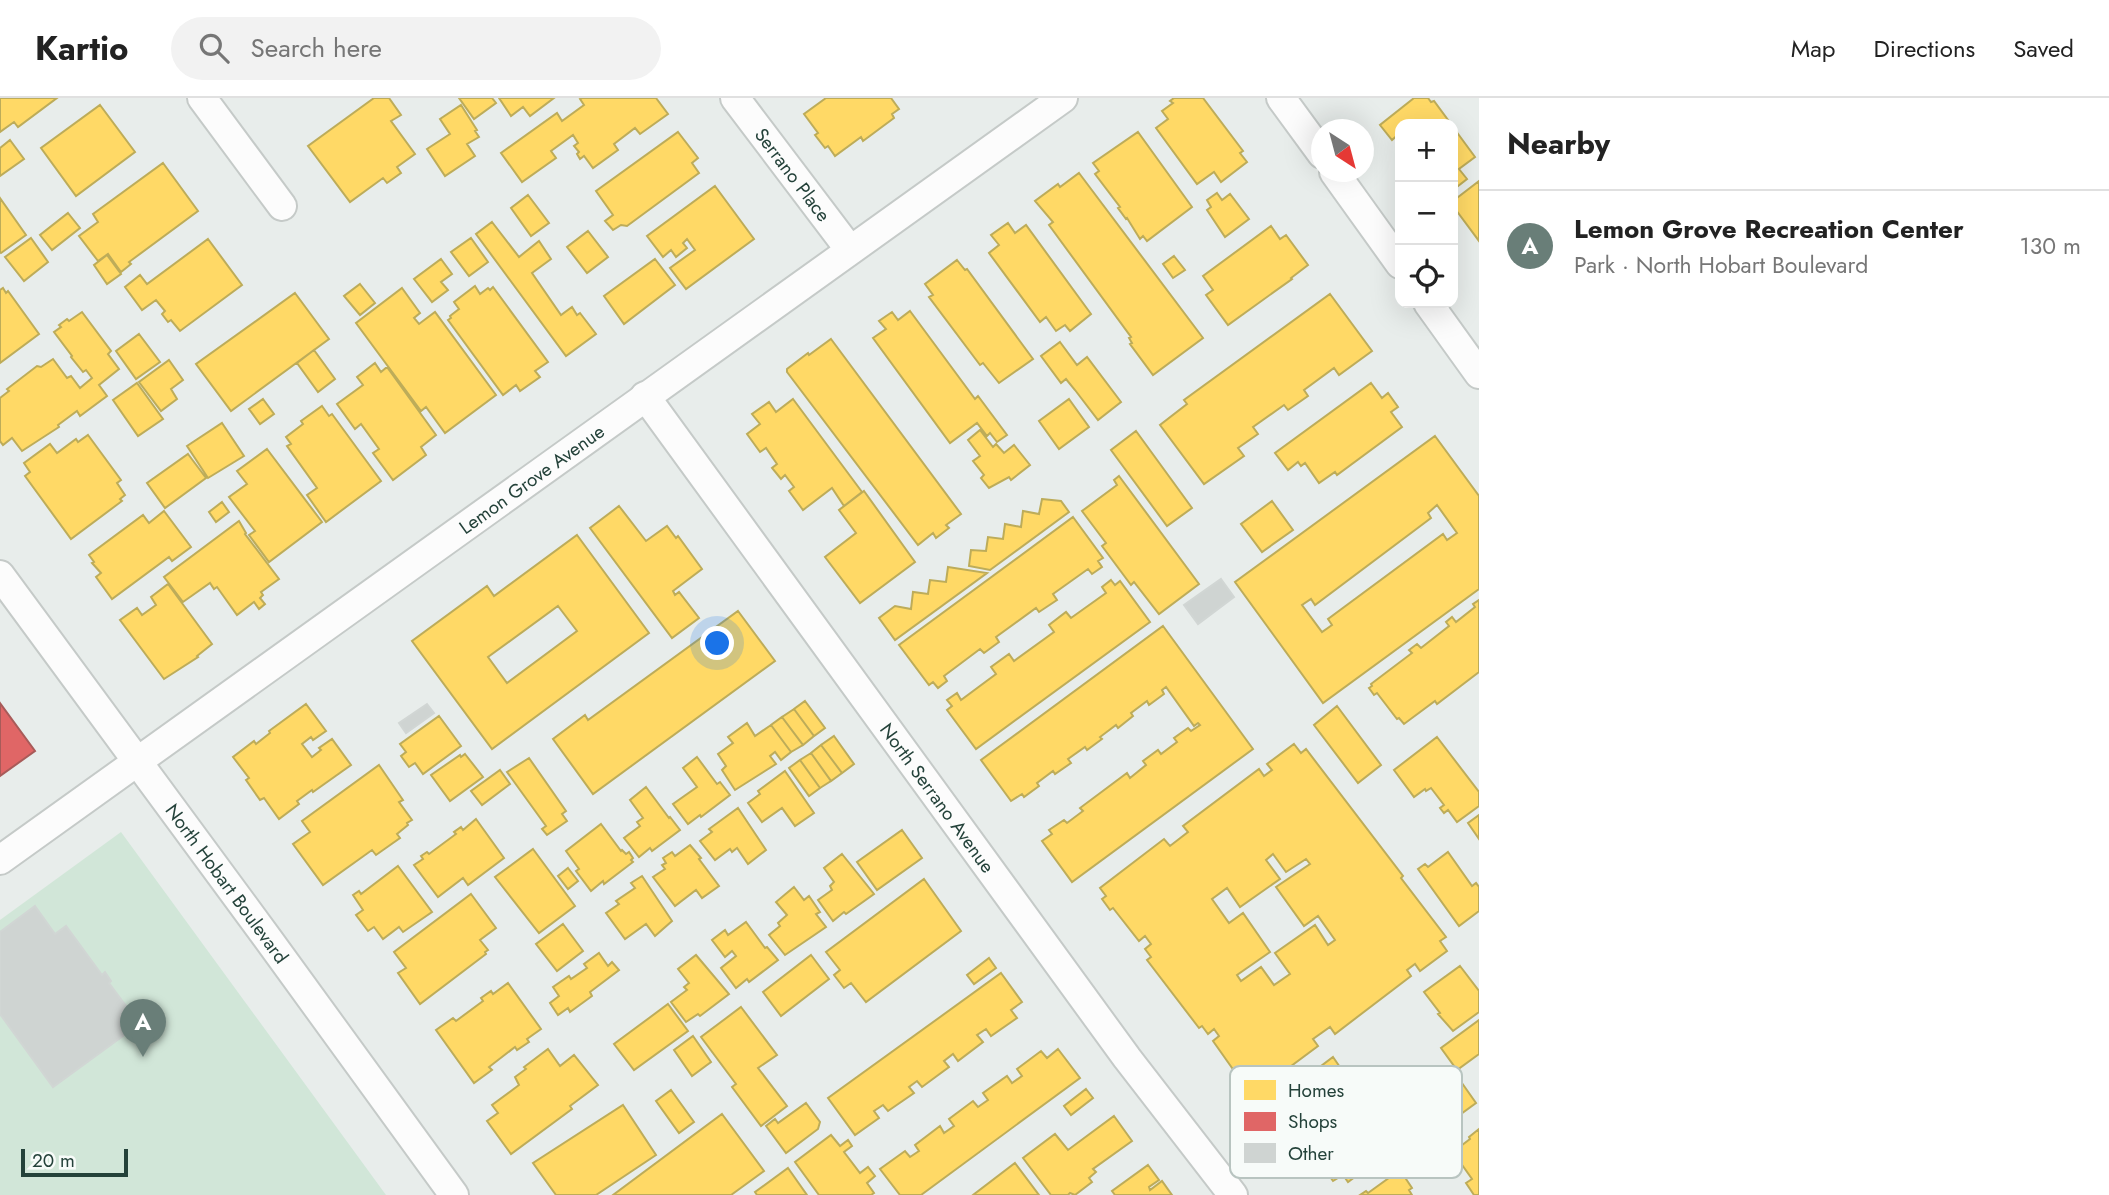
<!DOCTYPE html>
<meta charset="utf-8">
<style>
:root{--surface:#fff;--page:#f2f2f2;--text:#222;--muted:#767676;--line:#e0e0e0;--accent:#697e78}
body{margin:0;font-family:Jost,sans-serif;background:var(--page);color:var(--text)}
.controls{position:absolute;right:21px;top:21px;display:grid;overflow:hidden;border-radius:14px;box-shadow:0 7px 28px #0002}
.controls button{width:63px;height:63px;display:grid;place-items:center;padding:0;border:0;border-bottom:2px solid var(--line);background:var(--surface);color:var(--text);font:35px sans-serif}
.compass{position:absolute;left:1311px;top:21px;width:63px;height:63px;border-radius:50%;background:var(--surface);box-shadow:0 7px 28px #0002;rotate:144deg}
.scale{position:absolute;left:21px;bottom:18px;width:107px;box-sizing:border-box;padding-left:7px;border:4px solid #24423a;border-top:0;font-size:19px;line-height:24px;white-space:nowrap;color:#24423a;-webkit-text-stroke:5px #f7fbf9;paint-order:stroke}
.you{position:absolute;left:718px;top:546px;width:24px;height:24px;margin:-18px;border:5px solid #fff;border-radius:50%;background:#1a73e8;box-shadow:0 0 0 10px #1a73e833}
.badge{display:grid;place-items:center;width:46px;height:46px;border-radius:50%;background:var(--accent);color:#fff;font-size:23px;font-weight:700}
.pin{position:absolute;translate:-50% -58px;filter:drop-shadow(0 2px 4px #0008)}
.pin::after{content:'';position:absolute;top:37px;width:24px;height:21px;background:inherit;clip-path:polygon(0 0,100% 0,50% 100%)}
.list{margin:0;padding:0;list-style:none}
h2{display:flex;justify-content:space-between;align-items:center;height:91px;margin:0;padding:0 28px;font-size:30px}
h2 small{font-size:23px;font-weight:400;color:var(--muted)}
.list li{display:grid;grid-template-columns:46px 1fr auto;gap:21px;align-items:center;box-sizing:border-box;height:112px;padding:0 28px;border-top:2px solid var(--line)}
.list b{display:block;font-size:26px;white-space:nowrap}
.list p{margin:0;font-size:23px;white-space:nowrap;color:var(--muted)}
.list em{font-size:23px;font-style:normal;color:var(--muted)}
.icon{flex:none;width:38px;height:38px;fill:none;stroke:currentColor;stroke-width:2;stroke-linecap:round;stroke-linejoin:round}
.map{position:relative;flex:none;width:1479px;height:1097px;overflow:hidden}
header{display:flex;align-items:center;gap:42px;box-sizing:border-box;height:98px;padding:0 35px;background:var(--surface);border-bottom:2px solid var(--line)}
header strong{font-size:33px}
nav{display:flex;gap:38px;margin-inline-start:auto;font-size:24px}
.search{width:490px;height:63px;background:var(--page);display:flex;align-items:center;gap:18px;box-sizing:border-box;padding:0 24px;border-radius:38px;color:var(--muted);font-size:26px}
main{display:flex}
aside{flex:1;background:var(--surface)}
.map>svg:first-child{display:block}
.green{fill:#d1e6d8}
.homes{fill:#ffd966;stroke:#bdac59;stroke-width:2;fill-rule:evenodd}
.shops{fill:#e06666;stroke:#a85b59;stroke-width:2}
.building{fill:#cfd4d2;stroke:#d1d6d4;stroke-width:2}
.lines{fill:none;stroke-linecap:round;stroke-linejoin:round}
.minor-casing{stroke:#c5cac8;stroke-width:32}
.minor{stroke:#fcfcfc;stroke-width:28}
.labels{text-anchor:middle;stroke-width:7;stroke-linejoin:round;paint-order:stroke}
.street-label{font-size:19px;fill:#24423a;stroke:#f7fbf9}
.key{fill:#f7fbf9;stroke:#b8c4c0;stroke-width:2}
.key-label{font-size:19px;fill:#24423a}
</style>
<header>
<strong>Kartio</strong>
<div class="search"><svg class="icon" aria-label="search" viewBox="0 0 24 24"><circle cx="10" cy="10" r="6"/><path d="M15 15l6 6"/></svg>Search here</div>
<nav><a>Map</a><a>Directions</a><a>Saved</a></nav>
</header>
<main>
<div class="map">
<svg width="1479" height="1097" viewBox="0 0 1479 1097">
<rect width="100%" height="100%" fill="#e8edeb"/>
<path class="green" d="M121,734l265,363h-386v-275z"/>
<path class="homes" d="M0,0h57l-39,29 -4,-5 -14,10z
M374,0h15l12,17 -10,6 24,33 -18,13 4,6 -14,10 -4,-5 -33,24 -42,-56z
M459,0h33l4,5 -22,16z
M499,0h55l-24,18 -7,-9 -12,9z
M582,0h74l12,16 -28,20 -5,-6 -21,16 4,6 -25,18 -9,-12 -4,3 -3,-5 2,-2 -5,-6 4,-3 -5,-8 -22,16 5,7 -34,24 -21,-29 56,-40 5,8 22,-16 -4,-6z
M826,0h65l8,11 -7,5 2,4 -31,23 -2,-4 -26,19 -7,-10 -3,2 -10,-13 3,-2 -14,-19z
M1174,0h29l40,53 -3,2 7,9 -26,20 -7,-10 -17,12 -41,-56 12,-9 -6,-8 11,-8 -3,-2z
M1414,0h14l3,4 3,-1 17,23h-51v9l-8,7 -12,-15z
M100,7l35,47 -59,44 -35,-48z
M461,7l16,25 -2,1 4,6 -12,7 8,12 -30,20 -18,-27 23,-15 -10,-15z
M1453,29l22,30 -16,12 8,10 -14,11z
M678,34l20,26 -6,5 7,10 -72,53 -6,-1 -8,5 -8,-9 8,-6 -17,-24z
M1138,34l54,75 -45,34 -4,-5 -3,3 -13,-21 -1,1 -8,-11 2,-1 -25,-33 4,-3 -6,-8z
M10,42l14,19 -24,17v-28z
M163,65l35,48 -69,51 2,2 -10,8 -13,-18 -10,7 -19,-25 19,-14 -5,-8z
M1079,75l124,165 -50,37 -23,-31 2,-1 -3,-5 2,-1 -82,-112 4,-3 -18,-21 23,-17 2,3z
M1479,83v60l-26,-35v-5z
M715,88l39,53 -68,50 -16,-21 25,-18 -8,-11 -4,4 4,5 -11,9 -5,-7 -8,7 -16,-21z
M1217,95l5,7 8,-6 19,25 -24,18 -18,-27 4,-3 -4,-7z
M528,97l21,28 -18,13 -20,-28z
M0,100l26,37 -25,18 -1,-1z
M68,115l12,15 -28,22 -12,-15z
M492,124l27,35 20,-16 12,18 -19,14 29,42 11,-8 5,8 3,-2 16,21 -30,22 -90,-122z
M1008,125l7,10 11,-8 65,89 -21,17 -5,-6 -9,6 -10,-14 -6,5 -51,-69 10,-8 -8,-10z
M1271,128l9,13 6,-4 22,30 -17,13 1,1 -64,46 -22,-30 7,-5 -10,-14z
M588,133l20,26 -21,16 -20,-26z
M31,140l17,24 -24,19 -19,-24z
M471,140l17,24 -19,14 -18,-24z
M208,141l34,46 -62,46 -9,-11 -3,2 -6,-8 3,-3 -9,-11 -14,10 -17,-23 15,-12 7,9z
M107,157l14,19 -14,10 -13,-19z
M1174,158l11,14 -12,8 -10,-14z
M441,161l11,15 -11,8 7,8 -16,12 -18,-23z
M655,161l20,26 -51,39 -20,-28z
M957,162l8,10 2,-1 66,90 -34,24 -16,-20 -3,2 -51,-68 4,-2 -8,-11z
M360,186l15,19 -15,12 -16,-19z
M475,188l5,8 8,-6 2,2 3,-3 55,75 -13,9 5,6 -20,14 -4,-6 -13,10 -55,-75 3,-2 -1,-2 9,-7 -5,-7z
M3,190l3,5 2,-2 31,43 -39,29v-73z
M402,190l18,25 -6,5 5,6 16,-12 61,83 -51,38 -19,-26 -5,4 -65,-88z
M295,195l34,46 -98,72 -35,-47z
M1330,196l42,57 -33,24 -5,-7 -30,22 4,6 -20,14 -4,-5 -31,22 5,7 -20,14 6,8 -40,28 -44,-59 27,-21 -3,-4z
M910,213l65,88 3,-3 29,39 -10,7 -7,-9 -3,3 -10,-13 -27,20 -77,-105 13,-9 -7,-8 13,-9 6,8z
M82,214l29,39 -3,3 11,15 -20,16 8,11 -27,20 -3,-5 -19,14 1,2 -37,24 -10,-13 -9,7 -3,-4v-43l9,-7 -2,-2 30,-23 4,1 12,-8 14,19 4,-2 9,12 12,-10 -6,-8 -3,2 -12,-15 1,-1 -18,-24 7,-5 -2,-2 8,-6 2,2z
M139,236l21,28 -24,17 -20,-28z
M831,241l130,175 -15,11 3,3 -13,10 -3,-5 -15,12 -131,-173v-3l21,-16 1,2z
M1060,244l17,23 10,-8 34,45 -23,18 -23,-30 -9,-11 -5,4 -20,-27z
M314,252l21,29 -17,13 -21,-29z
M169,262l14,20 -12,9 6,10 -16,12 -22,-29z
M375,265l6,9 6,-5 49,68 -15,12 5,8 -33,25 -20,-27 6,-4 -18,-25 -6,5 -18,-25 26,-19 -6,-8z
M137,285l26,36 -25,17 -25,-36z
M1371,285l11,15 6,-5 10,14 -7,5 11,15 -65,48 -2,-3 -16,11 -14,-20 -4,3 -3,-4 -10,8 -13,-17z
M263,301l11,15 -14,10 -11,-15z
M793,301l69,93 -18,14 -12,-18 -29,22 -14,-19 5,-4 -9,-12 -4,4 -9,-11 5,-4 -11,-16 -6,4 -13,-18 13,-10 -8,-10 17,-12 7,10z
M1069,301l20,28 -30,22 -20,-28z
M322,308l7,10 3,-2 49,67 -55,41 -19,-27 10,-7 -30,-42 4,-2 -5,-7 17,-13 -2,-3z
M222,325l22,33 -36,22 -21,-32z
M980,332l13,17 3,-3 8,9 10,-8 16,20 -19,15 -2,-3 -20,11 -8,-10 3,-3 -11,-14 7,-5 -12,-16z
M1136,333l56,77 -25,18 -56,-76z
M88,337l33,45 -4,3 8,12 -5,4 2,2 -51,38 -46,-63 5,-4 -6,-9 26,-19 7,9 19,-14 2,3z
M1435,338l44,60v93l-156,114 -88,-121zM1437,407l20,28 -10,7 -4,-6 -115,85 4,6 -10,7 -20,-27 9,-6 4,6 116,-87 -3,-5z
M267,351l55,73 -53,40 -20,-27 6,-4 -26,-34 18,-13 -10,-13z
M188,356l18,24 -41,30 -18,-25z
M1119,378l80,108 -40,30 -25,-32 -3,3 -29,-39 4,-3 -24,-32 35,-26 -3,-5z
M864,393l51,71 -55,41 -35,-46 31,-24 -17,-23z
M1042,401l19,2 8,11 -79,58 -21,-4 2,-16 15,1 2,-14 15,2 2,-15 16,3 2,-16 16,3z
M1272,403l21,29 -31,22 -21,-28z
M222,404l7,10 -13,10 -7,-10z
M619,408l27,35 21,-15 9,12 2,-2 24,33 -29,22 2,4 4,-3 20,26 -27,20 -82,-110z
M164,413l27,36 -19,14 -3,-4 -57,42 -16,-22 5,-4 -9,-10 2,-1 -5,-7 54,-40 6,8z
M1073,419l30,41 -5,3 4,6 -10,7 -4,-5 -35,25 4,6 -18,12 -3,-4 -40,29 3,5 -15,11 -4,-4 -36,27 3,5 -9,7 -5,-6 -4,3 -30,-40z
M239,423l7,12 -1,1 34,45 -18,13 2,3 -3,3 5,6 -6,5 -5,-7 -17,13 -20,-28 -3,2 -4,-6 -27,19 -19,-25z
M577,437l72,98 -157,116 -80,-108 75,-55 7,10zM558,508l19,25 -70,52 -19,-26z
M948,469l39,6 -92,67 -16,-22 16,-12 16,3 2,-17 15,2 2,-14 16,2z
M1111,482l4,5 5,-4 30,41 -174,127 -29,-39 5,-4 -5,-6 10,-7 4,7 35,-26 -5,-7 18,-13 5,7 40,-29 -5,-7 17,-13 5,6 35,-25 -4,-6z
M168,486l44,60 -15,12 1,1 -34,22 -44,-59 17,-12 5,7 14,-10 -5,-8z
M1479,502v72l-42,32 -2,-3 -31,23 -5,-6 -2,1 -20,-26 -3,2 -5,-7 3,-2 -1,-2 41,-31 -3,-3 8,-6 4,4 28,-22 -3,-4 6,-5 4,5 19,-15 -2,-3z
M738,513l37,50 -182,133 -40,-55 32,-24 3,5z
M1163,528l90,123 -181,133 -30,-41 10,-7 -3,-4 15,-10 3,3 16,-12 -3,-3 47,-35 3,5 16,-13 -3,-4 15,-11 3,4 16,-12 -3,-4 14,-10 3,3 9,-6 -2,-2 -4,3 -28,-39 -4,3 2,4 -15,11 -2,-4 -16,12 2,3 -15,12 -2,-3 -16,12 2,2 -15,11 -2,-3 -17,12 3,4 -16,11 -2,-3 -16,12 2,3 -15,11 -2,-3 -11,7 -30,-41z
M805,603l20,27 -11,8 -20,-27z
M306,606l20,27 -13,9 -2,-3 -9,7 10,13 9,-7 -2,-2 13,-9 19,26 -38,27 -1,-2 -15,11 2,3 -20,15 -15,-21 -4,2 -14,-20 3,-2 -16,-21 21,-16 2,3 14,-11 -1,-2z
M1337,608l44,59 -23,18 -44,-58z
M794,611l20,27 -11,9 -21,-28z
M439,618l22,30 -38,28 -8,-11 -6,4 -8,-11 5,-4 -6,-8z
M782,619l21,28 -12,7 -20,-27z
M747,625l8,13 16,-11 20,27 -10,8 -6,-8 -5,4 6,8 -41,26 -13,-20 4,-4 -8,-12 15,-11 -5,-6z
M834,638l20,28 -12,9 -21,-28z
M1437,639l42,55v14l-22,16 -9,-12 -4,3 -4,-5 4,-3 -13,-17 -5,3 -1,-2 -11,8 -20,-27z
M1294,646l7,9 5,-4 97,127 -2,2 45,59 -6,4 7,10 -27,20 -5,-7 -8,6 4,6 -76,58 -5,-7 -17,12 5,7 -66,49 -6,-9 -3,2 -9,-11 3,-2 -24,-34 6,-5 -5,-7 -6,5 -6,-8 -3,2 -52,-68 4,-3 -6,-8 6,-5 -6,-8 -6,5 -26,-33 -3,2 -8,-11 4,-3 -6,-8 64,-49 6,7 18,-14 -5,-6 76,-57 5,7 8,-6 -5,-6zM1273,756l13,18 20,-13 4,5 -34,23 28,39 14,-10 17,24 -7,5 -13,-20 -40,28 15,21 -16,11 -13,-18 -20,14 -4,-6 33,-23 -27,-39 -14,10 -17,-24 15,-11 13,19 40,-28 -14,-19z
M821,647l21,28 -11,8 -20,-28z
M811,655l20,28 -11,7 -20,-28z
M465,656l18,23 -33,24 -19,-26 29,-20 1,2z
M697,659l20,27 3,-2 10,13 -29,22 -1,-2 -12,9 -15,-20 24,-17 -14,-19z
M529,660l37,53 -4,3 5,7 -20,14 -5,-6 4,-3 -39,-54z
M800,662l20,28 -11,8 -20,-28z
M379,667l24,35 -4,2 13,18 -5,3 1,2 -11,9 3,4 -24,17 -4,-5 -49,35 -30,-41 17,-12 -8,-11z
M500,672l10,14 -28,21 -11,-14z
M785,673l29,42 -19,13 -13,-18 -20,14 -14,-19 12,-9 -2,-3z
M646,689l23,31 1,-1 10,13 -28,21 -2,-3 -11,9 -15,-19 16,-12 -3,-4 6,-4 -13,-18z
M738,710l28,42 -18,14 -11,-16 -5,4 -2,-3 -15,11 -15,-19 12,-9 -3,-3z
M1479,717v24l-11,-16z
M476,721l28,39 -36,27 -5,-7 -25,19 -24,-32 9,-6 -2,-3 6,-4 2,2 27,-20 -2,-2 7,-5 2,3z
M601,726l20,27 1,-1 4,4 3,-2 4,6 -2,2 2,2 -29,22 -1,-3 -12,10 -15,-20 3,-2 -13,-18z
M902,732l20,28 -45,32 -20,-28z
M690,747l11,13 -2,1 20,27 -17,12 -6,-8 -21,16 -22,-29 12,-8 -3,-4 4,-2 -3,-5 9,-6 3,4z
M533,751l42,57 -36,27 -44,-56z
M1448,754l24,34 4,-3 3,4v24l-20,15 -41,-57 7,-5 3,3z
M842,756l32,40 -28,20 -2,-2 -11,9 -15,-21 14,-10 -2,-4 4,-4 -10,-14z
M398,768l34,46 -29,20 -4,-5 -16,12 -9,-12 -6,4 -12,-16 7,-5 -10,-15 6,-4 2,3z
M568,770l10,13 -10,8 -10,-13z
M642,778l30,45 -17,15 -9,-12 -21,15 -19,-26 13,-9 -3,-3 19,-13 -4,-5z
M924,781l37,52 -95,71 -15,-19 -7,5 -10,-13 6,-5 -14,-18z
M794,789l10,13 5,-4 11,16 -4,2 10,13 -41,28 -16,-20 11,-9 -2,-3 9,-8 -11,-13z
M471,796l25,34 -16,12 8,10 -3,2 1,2 -66,50 -22,-31 8,-5 -12,-16z
M746,824l19,26 2,-1 11,13 -29,22 -2,-3 -11,9 -15,-20 15,-12 -4,-5 -7,6 -13,-17 13,-10 3,5z
M563,826l20,27 -26,20 -21,-27z
M599,855l9,13 4,-4 7,8 -29,22 2,4 -22,16 -2,-4 -10,7 -8,-12 9,-7 -6,-9 16,-11 2,3 16,-11 -3,-4z
M696,857l33,39 -29,22 -2,-2 -12,8 -15,-20 16,-12 -3,-3 5,-4 -11,-14z
M811,857l18,24 -48,37 -18,-24z
M989,860l7,10 -22,16 -7,-9z
M1460,868l19,25v21l-26,19 -15,-17 2,-1 -16,-21z
M1001,875l21,29 -11,8 6,8 -26,18 -5,-7 -9,6 6,7 -25,19 -5,-7 -9,7 5,6 -27,20 -5,-6 -8,6 5,6 -26,18 -5,-6 -9,6 5,7 -24,17 -27,-37z
M508,885l33,46 -14,10 2,3 -12,8 -2,-3 -26,20 3,3 -18,13 -38,-53 17,-12 3,3 27,-20 -2,-3 10,-7 2,3z
M668,906l20,27 -54,39 -20,-26z
M741,909l36,48 -19,13 29,38 -26,20 -29,-39 4,-3 -35,-47z
M1479,922v34l-22,16 -16,-22z
M693,938l18,26 -19,14 -18,-26z
M548,951l12,17 14,-11 24,30 -28,21 2,3 -61,45 -24,-33 11,-8 -6,-8 27,-20 -4,-8 11,-8 -2,-2z
M1058,951l22,29 -159,117h-21l-20,-26 25,-18 5,6 9,-6 -4,-6 25,-19 4,7 10,-7 -5,-7 24,-18 5,6 10,-7 -5,-7 24,-17 5,7 10,-7 -5,-7 24,-18 6,7z
M1333,959l29,42 -58,44 -22,-30 10,-7 -8,-12z
M1457,978l19,27 -22,16 -19,-27z
M1086,991l7,9 -22,17 -7,-9z
M671,992l23,32 -15,11 -23,-32z
M806,1005l14,19 -2,7 -32,24 -20,-27 9,-7 3,4z
M1375,1006l17,24 8,-6 10,14 -62,46 -5,-7 -10,6 -17,-24 8,-6 -4,-7z
M623,1007l33,50 -60,40h-40l-23,-32z
M722,1016l42,57 -33,24h-118z
M1114,1018l18,25 -39,28 3,3 -7,6 3,4 -17,13 -5,-2 -2,2h-17l-28,-37 32,-24 13,16z
M1479,1031v66h-5l-8,-12 6,-4 -19,-27 17,-13 -1,-2z
M831,1037l9,11 8,-6 4,6 -8,6 16,21 8,-6 7,9 -8,7 7,10 -3,2h-52l-24,-33z
M1015,1065l24,32h-66z
M1148,1067l11,15 -10,7 1,3 12,-9 10,14h-57l-3,-4z
M788,1070l19,27h-50l-2,-3z
M1400,1072l12,18 -3,2 3,5h-52l6,-4 2,2z"/>
<path class="shops" d="M0,605l35,48 -35,25z"/>
<path class="building" d="M1221,481l13,18 -36,27 -14,-19z
M427,606l7,9 -28,20 -7,-10z
M35,808l20,28 11,-8 36,49 3,-3 6,9 -2,2 23,31 -11,10 6,9 -74,54 -53,-73v-82z"/>
<g class="lines">
<g class="minor-casing">
<g id="minor">
<path d="M202,0l80,108"/>
<path id="s1" d="M735,0l115,152"/>
<path d="M1281,0l41,56"/>
<path d="M1334,74l66,92"/>
<path d="M1428,205l51,71"/>
<path id="s2" d="M645,298l482,662 106,137"/>
<path id="s3" d="M0,477l268,364 186,256"/>
<path id="s4" d="M0,762l1063,-762"/>
</g>
</g>
<use href="#minor" class="minor"/>
</g>
<g class="labels">
<g class="street-label">
<text dy="7" stroke="none"><textPath href="#s1" startOffset="96">Serrano Place</textPath></text>
<text dy="7" stroke="none"><textPath href="#s4" startOffset="654">Lemon Grove Avenue</textPath></text>
<text dy="7" stroke="none"><textPath href="#s2" startOffset="497">North Serrano Avenue</textPath></text>
<text dy="7" stroke="none"><textPath href="#s3" startOffset="383">North Hobart Boulevard</textPath></text>
</g>
</g>
<rect x="1230" y="968" width="232" height="112" rx="10" class="key"/>
<rect x="1244" y="982" width="32" height="20" fill="#ffd966"/>
<rect x="1244" y="1014" width="32" height="19" fill="#e06666"/>
<rect x="1244" y="1045" width="32" height="20" fill="#cfd4d2"/>
<g class="key-label">
<text x="1288" y="999">Homes</text>
<text x="1288" y="1030">Shops</text>
<text x="1288" y="1062">Other</text>
</g>
</svg>
<div class="controls">
<button>+</button>
<button>−</button>
<button><svg class="icon" aria-label="locate" viewBox="0 0 24 24"><circle cx="12" cy="12" r="6"/><path d="M12 2v4M12 18v4M2 12h4M18 12h4"/></svg></button>
</div>
<svg class="compass" viewBox="-18 -18 36 36"><path d="M0-13l5 13h-10z" fill="#e53935"/><path d="M0 13l5-13h-10z" fill="#767676"/></svg>
<div class="scale">20 m</div>
<div class="you"></div>
<div class="pin badge" style="left:143px;top:959px">A</div>
</div>
<aside>
<h2>Nearby<small></small></h2>
<ul class="list">
<li><span class="badge">A</span><div><b>Lemon Grove Recreation Center</b><p>Park · North Hobart Boulevard</p></div><em>130 m</em></li>
</ul>
</aside>
</main>
